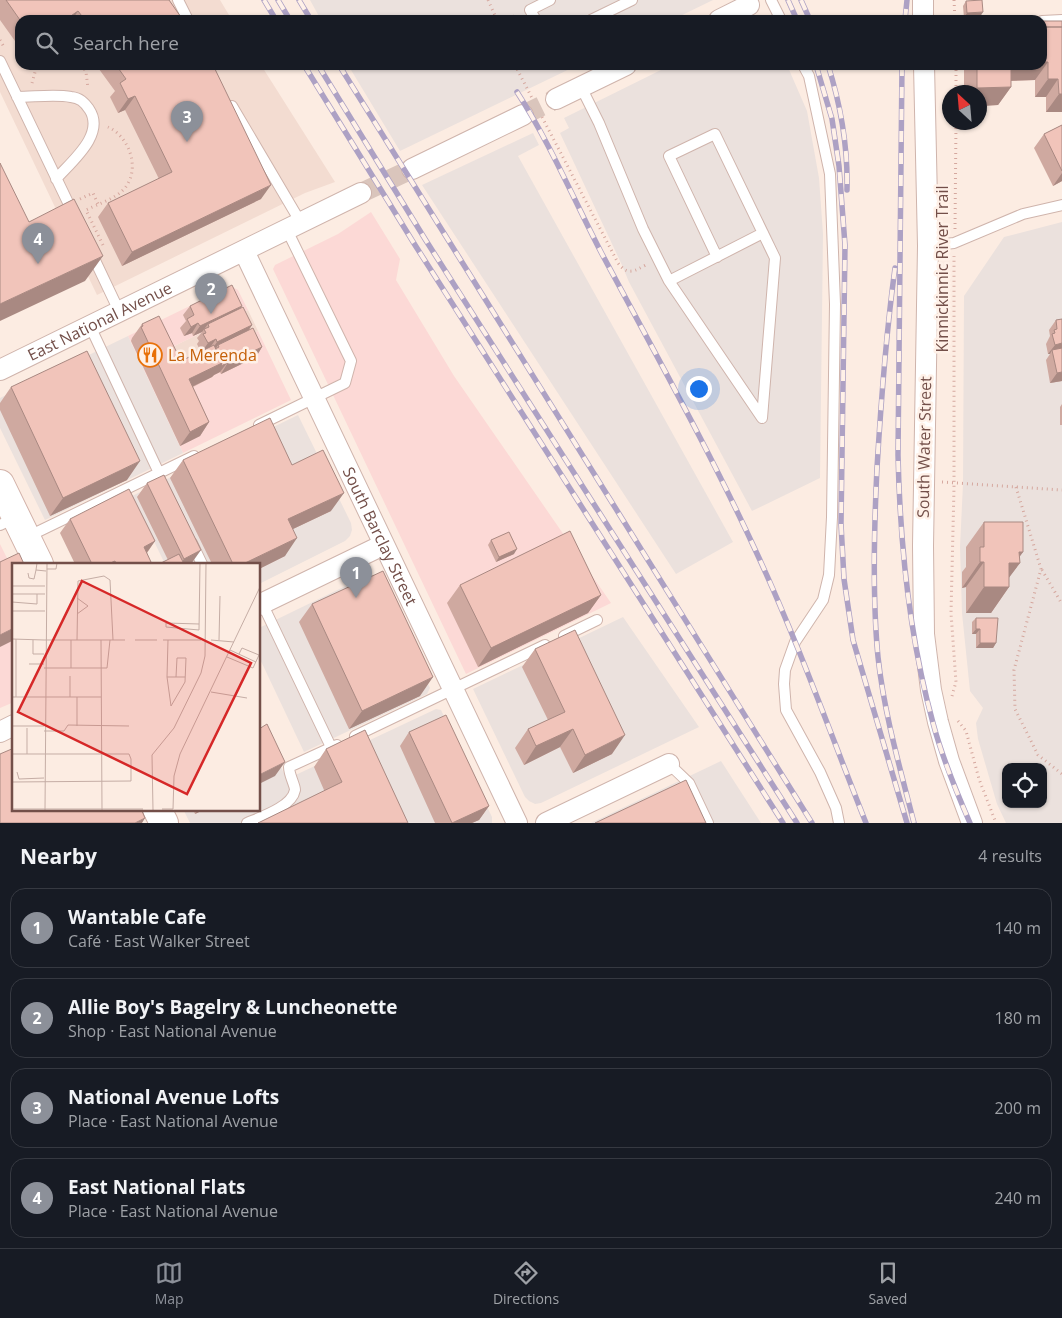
<!DOCTYPE html>
<meta charset="utf-8">
<style>
:root{--surface:#171b24;--page:#20242c;--text:#f1f3f6;--muted:#9ea1a6;--line:#363941;--accent:#8c9099}
body{margin:0;font-family:"Open Sans",sans-serif;background:var(--page);color:var(--text)}
.controls{position:absolute;right:15px;bottom:15px;display:grid;overflow:hidden;border-radius:10px;box-shadow:0 1px 4px #0004}
.controls button{width:45px;height:45px;display:grid;place-items:center;padding:0;border:0;border-bottom:1px solid var(--line);background:var(--surface);color:var(--text);font:25px sans-serif}
.compass{position:absolute;left:942px;top:85px;width:45px;height:45px;border-radius:50%;background:var(--surface);box-shadow:0 1px 4px #0004;rotate:334deg}
.you{position:absolute;left:698px;top:388px;width:18px;height:18px;margin:-12px;border:4px solid #fff;border-radius:50%;background:#1a73e8;box-shadow:0 0 0 8px #1a73e833}
.badge{display:grid;place-items:center;width:32px;height:32px;border-radius:50%;background:var(--accent);color:#fff;font-size:16px;font-weight:700}
.pin{position:absolute;translate:-50% -41px;filter:drop-shadow(0 1px 2px #0008)}
.pin::after{content:'';position:absolute;top:26px;width:18px;height:15px;background:inherit;clip-path:polygon(0 0,100% 0,50% 100%)}
.list{margin:0;padding:0;list-style:none}
h2{display:flex;justify-content:space-between;align-items:center;height:65px;margin:0;padding:0 20px;font-size:21px}
h2 small{font-size:16px;font-weight:400;color:var(--muted)}
.list li{display:grid;grid-template-columns:32px 1fr auto;gap:15px;align-items:center;box-sizing:border-box;height:80px;margin:0 10px 10px;padding:0 10px;border:1px solid var(--line);border-radius:15px}
.list b{display:block;font-size:19px;white-space:nowrap}
.list p{margin:0;font-size:16px;white-space:nowrap;color:var(--muted)}
.list em{font-size:16px;font-style:normal;color:var(--muted)}
.icon{flex:none;width:28px;height:28px;fill:none;stroke:currentColor;stroke-width:2;stroke-linecap:round;stroke-linejoin:round}
.map{position:relative;flex:none;width:1062px;height:823px;overflow:hidden}
.search{position:absolute;background:var(--surface);box-shadow:0 1px 4px #0004;left:15px;right:15px;top:15px;height:55px;display:flex;align-items:center;gap:12px;box-sizing:border-box;padding:0 18px;border-radius:15px;color:var(--muted);font-size:19px}
.sheet{height:425px;background:var(--surface)}
nav{display:flex;justify-content:space-around;align-items:center;box-sizing:border-box;height:70px;border-top:1px solid var(--line);background:var(--surface);font-size:14px;color:var(--muted)}
nav a{display:grid;justify-items:center;gap:2px}
nav .on{color:var(--accent)}
.map>svg:first-child{display:block}
.residential{fill:#f3dcd1}
.commercial{fill:#fcd9d6}
.industrial{fill:#ebe1dd;fill-rule:evenodd}
.lines{fill:none;stroke-linecap:round;stroke-linejoin:round}
.minor-tunnel{stroke:#dac5bc;stroke-width:20;stroke-dasharray:20 10;stroke-linecap:butt}
.service-casing{stroke:#cfb4ac;stroke-width:12}
.minor-casing{stroke:#cfb4ac;stroke-width:22}
.secondary-casing{stroke:#d2b2a9;stroke-width:30}
.path{stroke:#d5a79e;stroke-width:3;stroke-dasharray:1 4;stroke-linecap:butt}
.service{stroke:#fff;stroke-width:10}
.minor{stroke:#fff;stroke-width:20}
.secondary{stroke:#fff;stroke-width:28}
.rail-casing{stroke:#ada1c4;stroke-width:5.5}
.rail{stroke:#fff1e8;stroke-width:4;stroke-dasharray:11;stroke-linecap:butt}
.wall{fill:#cfa9a0}
.shaded-wall{fill:#a98982}
.building{fill:#f1c4ba;stroke:#a98982}
.labels{text-anchor:middle;stroke-width:5;stroke-linejoin:round;paint-order:stroke}
.street-label{font-size:16px;fill:#734f49;stroke:#fff1e8}
.food-label{font-size:16px;fill:#c56008;stroke:#fff1e8;text-anchor:start}
.inset-road{fill:none;stroke:#c5ada5;stroke-width:1}
.view{fill:#d62828;fill-opacity:0.15;stroke:#d62828;stroke-width:2.5}
.inset-edge{fill:none;stroke:#734f49;stroke-width:2.5}
</style>
<div class="map">
<svg width="1062" height="823" viewBox="0 0 1062 823">
<rect width="100%" height="100%" fill="#fcece2"/>
<path class="residential" d="M0,0h220l12,20h-212v45h241l74,117 -30,11 -208,102 -97,-203z
M248,310l10,21 -86,43 -10,-22z"/>
<path class="commercial" d="M371,212l29,47 -4,21 58,96 157,227 -145,71 -193,-405 2,-4 63,-31z
M231,286l7,4 10,20 -86,42 10,21 86,-42 33,69 -108,53 -55,-117z
M0,544l14,28v130l-14,6z"/>
<path class="industrial" d="M310,0h403l-41,20h-351z
M348,65h230l-178,86z
M671,65h116l20,46 12,67 4,56 -3,244 -68,33 -123,-229 -8,-19 -61,-130 9,-5 -5,-10z
M533,133l6,12 -21,11 215,386 -57,32 -254,-389z
M1062,222v601h-56l-9,-19 -19,-65 -2,-16 7,-15 -13,-17 -8,-78 -2,-66 3,-63 1,-188 40,-59zM1006,767h37v37h-37z
M128,336l55,117 -138,67 -45,-92v-30z
M298,415l53,108 1,7 -2,6 -5,5 -86,43v-20h-94l-33,-68z
M369,576l6,2 4,5 51,105 -3,6 -123,58 -45,-95v-29l103,-50z
M623,617l76,110 -158,76 -6,1 -6,-3 -4,-4 -52,-108z
M436,709l5,1 51,107v6h-302l-7,-14h76v-85l28,55z
M721,761l40,62h-170z"/>
<g class="lines">
<path class="minor-tunnel" d="M523,115l33,-16
M361,193l51,-24"/>
<g class="service-casing">
<path id="service" d="M178,0l10,20
M771,0l10,20
M536,20l-6,-10 20,-10
M591,20l41,-20
M1042,21l20,-1
M0,61l73,152
M803,65l6,11 21,98 5,130 -3,213 -3,58 -6,25 -28,42 -10,28 -1,14 2,26 34,62 16,36 3,15
M581,87l18,36 44,106 26,52 93,137 13,-160 -60,-124 -46,22 48,101
M17,97c17,0 38,-3 54,0 9,1 13,5 18,12 17,25 -17,52 -33,70
M232,106l69,117
M928,246l26,-3 69,-29 39,-9
M92,254l27,57
M669,281l94,-48
M90,326l69,147
M259,425l86,-42 6,-22 -64,-131
M0,525l15,-7
M27,537l167,-81
M192,543l10,21
M262,603l69,144
M564,636l33,-16
M355,736l190,-91
M669,764l20,19 19,40
M247,823c14,-6 45,-16 48,-33 0,-5 -6,-15 -6,-23l48,-22"/>
</g>
<g class="minor-casing">
<g id="minor">
<path d="M923,0v20"/>
<path d="M719,20l30,-15"/>
<path d="M924,65l4,181 -5,300 1,88 7,56 7,32 11,39 23,62"/>
<path d="M556,99l70,-34"/>
<path d="M412,169l111,-54"/>
<path id="s1" d="M244,251l273,572"/>
<path id="s2" d="M0,370l361,-177"/>
<path d="M259,605l124,-60"/>
<path d="M0,732l14,-7"/>
<path d="M546,823l123,-59"/>
</g>
</g>
<g class="secondary-casing">
<path id="secondary" d="M0,484l39,80
M157,809l7,14"/>
</g>
<path class="path" d="M488,0l9,20
M954,0l1,20
M504,20l13,-5
M0,40l4,7
M82,65l4,7 2,16
M515,65l17,33
M956,65v27
M32,83l5,-18
M542,117l76,146c10,13 16,8 28,2
M80,199l13,-6 5,11
M955,229l1,-107
M103,245l-17,-35c12,-6 29,-11 38,-21 17,-19 6,-52 -16,-62
M942,482l120,8
M1016,487l25,82 -27,101 1,39 23,46 24,19
M1042,570l20,34
M952,696l4,-14 -5,-69 3,-125v-232
M958,721l8,10 13,48 17,44"/>
<use href="#service" class="service"/>
<use href="#minor" class="minor"/>
<use href="#secondary" class="secondary"/>
<g class="rail-casing">
<path id="rail" d="M264,0l12,20
M278,0l12,20
M299,0l12,20
M788,0l9,20
M801,0l9,20
M905,20l2,-20
M304,65l111,180 368,578
M318,65l107,174 372,584
M339,65l473,758
M816,65l16,54 7,47 6,79 -4,279 3,55 9,61 54,183
M828,65c13,41 20,82 19,125
M902,65l-4,390c2,89 11,181 35,268 9,34 23,68 37,100
M517,92c33,51 57,108 85,162 54,101 110,201 157,304 40,87 72,177 107,265
M895,268c-9,66 -14,133 -18,200 -3,61 -5,127 1,189 6,56 22,111 36,166"/>
</g>
<use href="#rail" class="rail"/>
</g>
<path class="wall" d="M0,0h169l14,20h-163v28l-20,-28z
M966,1l14,16 -16,1 -1,-12z
M1062,21v91h-16v-15h-11v-17l-24,1v6l-13,18 -18,1v-14h-16v-27h78z
M96,65h117l48,134 -139,67 -24,-49 10,-14 51,-24 -34,-69 -7,3 -8,-16 5,-6z
M1062,125v56l-9,5 -19,-38 10,-14z
M190,306l50,2 12,17 -3,5 13,17 -6,10 -35,17 -1,-2 -6,3 -2,2 -19,10 16,35 -9,14 -20,10 -49,-105 1,-3 10,-14 39,37 20,-9 -4,-8 2,-3 -2,-3 5,-6 -9,4 -1,-3 -8,3 -4,-8 6,-7 -3,-6z
M1062,319v62l-12,2 -4,-23 4,-6h-2l-2,-10 4,-8 -1,-6 7,-10z
M11,387l116,93 -77,36 -50,-106v-7z
M1062,404v21h-2v-18z
M183,460l109,5 39,46 -38,18 -8,27 -26,13v-5h-47l-42,-86z
M147,483l44,81 -23,-4 -31,-63z
M70,519l85,22 -8,12 3,11h-75l-15,-31z
M984,522l39,30 -4,5 1,6 -11,14v10l-18,26h-25v-26l-4,1v-16l4,-5v-20z
M491,540l23,14 -18,8 -8,-17z
M460,585l141,10 -13,18 -110,54 -31,-64z
M312,604l108,92 -71,33 -50,-107z
M976,618l20,25 -3,5h-17v-14h-4v-12z
M535,649l77,105 -39,19 -13,-26 -36,18 -9,-17 13,-19 20,-9 -26,-53z
M409,732l80,74 -10,14 -7,3h-37l-35,-77z
M326,749l82,74 -84,-33 -10,-23z
M193,809h12l-10,5z"/>
<path class="shaded-wall" d="M78,11l-6,9h-7z
M983,12l-3,5 -16,1 3,-5z
M1042,62h6l-13,18 -37,1 11,-16h33z
M1048,79h10l-12,18h-11z
M1011,87l-13,18 -18,1v-14h-6l3,-4z
M1059,94h3v18h-16z
M135,96l-10,14 -7,3 10,-14z
M1062,173v8l-9,5z
M271,185l-10,14 -139,67 10,-14z
M103,256l-18,25 -85,40v-17z
M242,306l-7,10 -26,11 -1,-3 -6,8 -9,4 7,-10z
M198,323l-6,10 -8,3 7,-9z
M252,325l-7,10 -27,10 -3,5 -5,2 7,-10z
M216,339l-7,10 -8,4 7,-10z
M1062,343v8l-10,-1 -2,4h-2l7,-9z
M262,347l-6,10 -35,17 6,-10z
M222,363h5l-7,9 -6,3 -2,2 -33,16 10,-14z
M1062,372v9l-12,2 7,-10z
M209,422l-9,14 -20,10 10,-14z
M140,461l-13,19 -77,36 13,-18z
M344,493l-13,18 -55,26 12,-18z
M297,538l-12,18 -26,13v-5h-16z
M155,541l-10,14 -1,-8z
M517,549l-3,5 -18,8 3,-5z
M201,550l-10,14h-11l4,-5z
M1019,552h4l-8,11h5l-18,24h7l-18,26h-25l18,-26z
M980,562h4l-18,25 -4,1z
M601,595l-13,18 -110,54 13,-19z
M14,628v12l-14,7v-12z
M976,629h4l-4,5h-4z
M980,643h16l-3,5h-17z
M433,677l-13,19 -71,33 13,-18z
M573,729l-13,18 -36,18 12,-19z
M625,735l-13,19 -39,19 12,-18z
M285,762l-10,14 -16,8v-9z
M489,806l-10,14 -7,3h-20z
M199,809h6l-10,5z
M145,818l-3,5h-7z"/>
<path class="building" d="M6,0h163l14,20h-98l-7,-9 -13,9h-45z
M982,0l1,12 -16,1 -1,-12z
M1042,21h20v6h-20z
M1042,27h20v67h-3l-1,-15h-10v-17h-6z
M116,65h97l58,120 -139,67 -24,-49 64,-31 -37,-76 -7,3 -8,-16 6,-4z
M977,65h34v22l-34,1z
M1062,125v46l-18,-37z
M0,163l29,59 45,-23 29,57 -103,48z
M232,285l10,21 -42,20 -2,-3 -7,4 -4,-8 7,-4 -4,-9z
M243,307l9,18 -35,17 -1,-3 -8,4 -5,-9 3,-1 -2,-4 5,-2 -1,-3z
M159,316l22,45 33,-16 8,18 -33,16 20,43 -19,10 -49,-105 2,-1 -1,-2z
M1062,319v24l-7,2 -3,-11 3,-1 -1,-3 3,-1 -1,-9z
M253,328l9,19 -35,17v-1l-6,3 1,-3 -7,-14 4,-2 -1,-2z
M1062,348v24l-5,1 -5,-23z
M87,351l53,110 -77,37 -52,-111z
M270,418l22,47 31,-15 21,43 -56,26 9,19 -54,26h-10l-50,-104z
M164,475l37,75 -17,9 -37,-76z
M129,489l26,52 -11,6 7,15 -4,2h-31l-1,-3 -7,3h-16l-22,-45z
M984,522h39v30h-4l1,11h-11v24h-25v-25h-4v-15h4z
M570,531l31,64 -110,53 -31,-63z
M509,532l8,17 -18,8 -8,-17z
M19,553l5,11h-10v64l-14,7v-73z
M179,554l5,10h-25z
M383,571l50,106 -71,34 -50,-107z
M976,618h22l-2,25h-16v-14h-4z
M575,630l50,105 -40,20 -12,-26 -37,17 -8,-17 37,-17 -30,-63z
M446,715l43,91 -37,17 -43,-91z
M267,724l18,38 -26,13v-46z
M365,730l43,93h-150l84,-41 -16,-33z
M14,748v61h127l4,9 -10,5h-135v-69z
M686,780l20,43h-111z"/>
<defs>
<g id="restaurant-ring" transform="scale(1.25)"><circle r="9.5" fill="#fff1e8" stroke="#e8710a" stroke-width="1.5"/><path d="M-5-6h1v4h1v-4h1v4h1v-4h1v5L-1.5 .5V6h-2V.5L-5-1ZM5-6V6H3V1.5H1.5Q1.5-4 5-6Z" fill="#e8710a"/></g>
</defs>
<g fill-rule="evenodd">
<use href="#restaurant-ring" x="150" y="355"/>
</g>
<g class="labels">
<g class="street-label">
<text transform="translate(942 269) rotate(-90)" y="6">Kinnickinnic River Trail</text>
<text dy="6" stroke="none"><textPath href="#s2" startOffset="111">East National Avenue</textPath></text>
<text transform="translate(924 447) rotate(-89)" y="6">South Water Street</text>
<text dy="6" stroke="none"><textPath href="#s1" startOffset="316">South Barclay Street</textPath></text>
</g>
<g class="food-label">
<text x="168" y="361">La Merenda</text>
</g>
</g>
<g transform="translate(12 563)">
<rect width="248" height="248" fill="#fcece2"/>
<path class="inset-road" d="M25,0l-1,7 10,1M35,6h9l1,-6M16,10l1,5 5,1 2,-9M0,23h33M0,31h33M0,39l25,2v-10M0,48h33M65,51l11,-8 -11,-8M187,61l-33,-1v4l33,3 1,-67M0,76l32,1M4,76v58M21,77v14h11M32,77h81M65,77l1,-59 26,-5 6,4 3,60M89,77l1,170M123,77h22M151,77h38M156,77l-1,37 4,29 14,-24 1,-24h-9l-1,19M199,77l23,2M207,77l1,-44M218,87l26,12M215,94l26,11 6,-13 -17,-7 -3,6M17,101h15M32,105h63l3,-28M59,105v-28M155,114h18M199,129l36,6M0,134h89M58,134v-21M0,163h32M65,163v-29M15,165v26M32,168h20l4,-6 61,1M0,191h117l2,5v22l-119,1M5,209l2,7 25,-1M0,246h131M150,246h11l1,-33 6,-22 80,-167M33,247l2,-247M141,247l-1,-55 22,-27 27,-55 4,-17 1,-93"/>
<path class="view" d="M70,18l169,82 -64,131 -169,-82z"/>
<rect width="248" height="248" class="inset-edge"/>
</g>
</svg>
<div class="controls">
<button><svg class="icon" aria-label="locate" viewBox="0 0 24 24"><circle cx="12" cy="12" r="6"/><path d="M12 2v4M12 18v4M2 12h4M18 12h4"/></svg></button>
</div>
<svg class="compass" viewBox="-18 -18 36 36"><path d="M0-13l5 13h-10z" fill="#e53935"/><path d="M0 13l5-13h-10z" fill="#9ea1a6"/></svg>
<div class="you"></div>
<div class="pin badge" style="left:356px;top:598px">1</div>
<div class="pin badge" style="left:211px;top:314px">2</div>
<div class="pin badge" style="left:187px;top:142px">3</div>
<div class="pin badge" style="left:38px;top:264px">4</div>
<div class="search"><svg class="icon" aria-label="search" viewBox="0 0 24 24"><circle cx="10" cy="10" r="6"/><path d="M15 15l6 6"/></svg>Search here</div>
</div>
<section class="sheet">
<h2>Nearby<small>4 results</small></h2>
<ul class="list">
<li><span class="badge">1</span><div><b>Wantable Cafe</b><p>Café · East Walker Street</p></div><em>140 m</em></li>
<li><span class="badge">2</span><div><b>Allie Boy's Bagelry &amp; Luncheonette</b><p>Shop · East National Avenue</p></div><em>180 m</em></li>
<li><span class="badge">3</span><div><b>National Avenue Lofts</b><p>Place · East National Avenue</p></div><em>200 m</em></li>
<li><span class="badge">4</span><div><b>East National Flats</b><p>Place · East National Avenue</p></div><em>240 m</em></li>
</ul>
</section>
<nav>
<a class="on"><svg class="icon" aria-label="map" viewBox="0 0 24 24"><path d="M3 6l6-2 6 2 6-2v14l-6 2-6-2-6 2zM9 4v14M15 6v14"/></svg>Map</a>
<a><svg class="icon" aria-label="directions" viewBox="0 0 24 24"><path d="M12 3l9 9-9 9-9-9zM9 14v-3h6M13 9l2 2-2 2"/></svg>Directions</a>
<a><svg class="icon" aria-label="saved" viewBox="0 0 24 24"><path d="M7 4h10v16l-5-4-5 4z"/></svg>Saved</a>
</nav>
